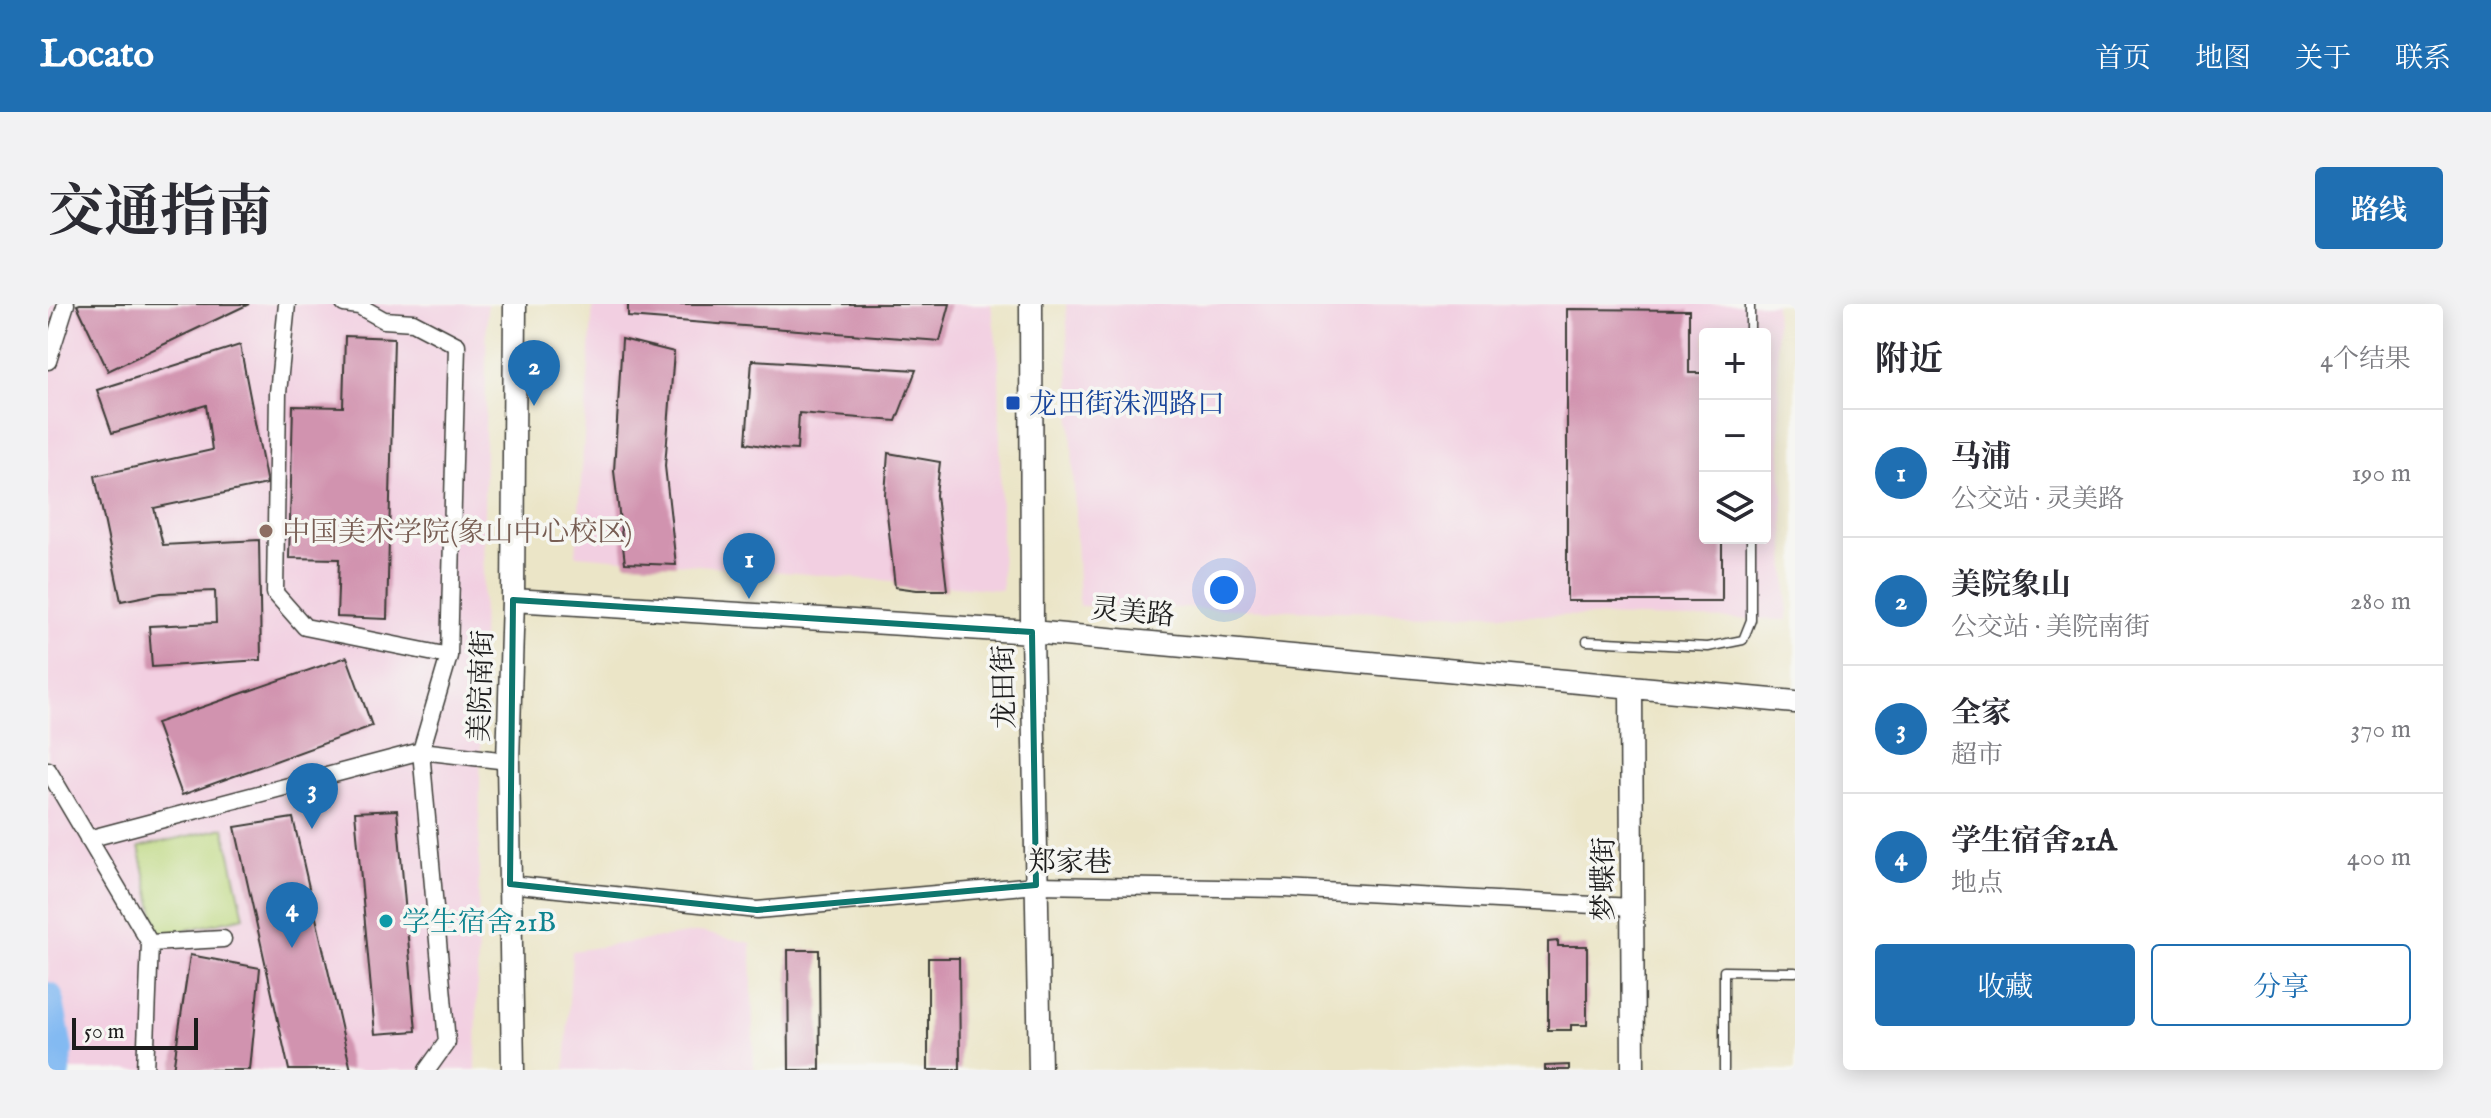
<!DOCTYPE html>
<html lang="zh">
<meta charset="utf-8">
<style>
:root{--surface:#fff;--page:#f2f2f3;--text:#2b2b33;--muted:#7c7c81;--line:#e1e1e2;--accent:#1f6fb2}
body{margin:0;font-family:"IM FELL English","Noto Serif SC",serif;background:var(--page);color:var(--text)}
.controls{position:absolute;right:24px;top:24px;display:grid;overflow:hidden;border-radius:8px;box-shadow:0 4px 20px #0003}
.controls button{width:72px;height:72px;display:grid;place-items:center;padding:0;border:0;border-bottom:2px solid var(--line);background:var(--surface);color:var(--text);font:40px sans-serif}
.scale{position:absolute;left:24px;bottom:20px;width:126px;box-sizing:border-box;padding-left:8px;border:4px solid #1c1c1c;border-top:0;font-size:22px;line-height:28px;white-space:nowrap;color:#1c1c1c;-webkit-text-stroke:6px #f6f6f2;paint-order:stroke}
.you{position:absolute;left:1176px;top:286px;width:28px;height:28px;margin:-20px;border:6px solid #fff;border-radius:50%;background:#1a73e8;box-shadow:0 0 0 12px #1a73e833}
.badge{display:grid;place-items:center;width:52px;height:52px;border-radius:50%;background:var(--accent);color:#fff;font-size:26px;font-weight:700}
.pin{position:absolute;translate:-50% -66px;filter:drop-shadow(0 2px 4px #0008)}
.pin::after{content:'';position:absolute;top:42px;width:28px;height:24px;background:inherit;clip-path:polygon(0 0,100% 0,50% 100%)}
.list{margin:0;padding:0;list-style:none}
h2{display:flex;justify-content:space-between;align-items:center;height:104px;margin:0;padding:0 32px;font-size:34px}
h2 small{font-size:26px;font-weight:400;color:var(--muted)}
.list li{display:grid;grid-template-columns:52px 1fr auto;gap:24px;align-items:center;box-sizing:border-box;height:128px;padding:0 32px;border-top:2px solid var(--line)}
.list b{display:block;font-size:30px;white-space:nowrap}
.list p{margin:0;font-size:26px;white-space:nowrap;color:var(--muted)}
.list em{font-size:26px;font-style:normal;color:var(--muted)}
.actions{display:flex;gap:16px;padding:24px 32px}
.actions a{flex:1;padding:18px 0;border:2px solid var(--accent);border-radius:8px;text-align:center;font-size:28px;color:var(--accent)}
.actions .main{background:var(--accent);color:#fff}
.icon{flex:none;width:44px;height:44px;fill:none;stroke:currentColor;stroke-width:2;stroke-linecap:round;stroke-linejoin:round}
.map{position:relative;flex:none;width:1747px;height:766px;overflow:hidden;border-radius:8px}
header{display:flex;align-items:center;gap:48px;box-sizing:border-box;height:112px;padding:0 40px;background:var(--accent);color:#fff}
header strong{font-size:38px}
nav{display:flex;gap:44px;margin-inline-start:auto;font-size:28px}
.intro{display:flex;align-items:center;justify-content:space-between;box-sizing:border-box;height:192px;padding:0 48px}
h1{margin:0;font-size:56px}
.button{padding:20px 36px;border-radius:8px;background:var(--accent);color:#fff;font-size:28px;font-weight:700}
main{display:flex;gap:48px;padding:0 48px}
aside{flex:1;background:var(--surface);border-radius:8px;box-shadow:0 4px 20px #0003}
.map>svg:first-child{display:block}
.built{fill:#f2cfe1;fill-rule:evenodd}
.green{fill:#bbd77c;stroke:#6c7a4c;stroke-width:2}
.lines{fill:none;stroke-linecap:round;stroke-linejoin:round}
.river{stroke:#83baf2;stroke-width:30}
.building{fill:#d193af}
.lane-casing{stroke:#3b3a36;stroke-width:11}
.street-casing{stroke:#3b3a36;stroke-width:19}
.secondary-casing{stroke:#3b3a36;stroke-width:25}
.lane{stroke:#fff;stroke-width:8}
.street{stroke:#fff;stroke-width:16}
.secondary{stroke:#fff;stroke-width:22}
.marked{fill:none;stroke:#0f766e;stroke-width:6;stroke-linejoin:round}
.transit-dot{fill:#1a4fb4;stroke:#f6f6f2;stroke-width:3}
.education-dot{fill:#8d6e63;stroke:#f6f6f2;stroke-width:3}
.culture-dot{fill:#0f9aa8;stroke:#f6f6f2;stroke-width:3}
.labels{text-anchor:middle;stroke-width:7;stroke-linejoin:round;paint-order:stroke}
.transit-label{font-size:28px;fill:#164399;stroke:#f6f6f2;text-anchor:start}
.education-label{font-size:28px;fill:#785e54;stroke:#f6f6f2;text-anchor:start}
.street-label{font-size:28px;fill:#1c1c1c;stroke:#f6f6f2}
.culture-label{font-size:28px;fill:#0d838f;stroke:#f6f6f2;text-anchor:start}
</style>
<header>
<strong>Locato</strong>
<nav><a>首页</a><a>地图</a><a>关于</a><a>联系</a></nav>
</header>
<div class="intro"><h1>交通指南</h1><a class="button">路线</a></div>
<main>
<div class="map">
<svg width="1747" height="766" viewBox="0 0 1747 766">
<rect width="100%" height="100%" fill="#f6f6f2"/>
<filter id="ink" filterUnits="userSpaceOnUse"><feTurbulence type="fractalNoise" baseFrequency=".0125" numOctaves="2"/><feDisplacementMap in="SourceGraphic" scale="16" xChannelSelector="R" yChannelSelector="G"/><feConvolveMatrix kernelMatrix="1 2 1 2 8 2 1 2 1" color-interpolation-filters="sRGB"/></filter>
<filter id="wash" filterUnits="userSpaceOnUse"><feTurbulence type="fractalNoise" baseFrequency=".006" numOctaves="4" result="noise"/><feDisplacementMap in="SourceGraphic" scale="32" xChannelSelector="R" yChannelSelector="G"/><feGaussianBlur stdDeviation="1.8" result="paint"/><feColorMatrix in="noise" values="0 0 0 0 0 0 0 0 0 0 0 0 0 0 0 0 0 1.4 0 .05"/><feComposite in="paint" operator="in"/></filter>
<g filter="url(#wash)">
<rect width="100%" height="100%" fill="#ebe5c7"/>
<path class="built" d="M0,0h439l-11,766h-428z
M545,0h398l8,57 3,229 -426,-35z
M1018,0h709l13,316 -709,-14zM1657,30h60v204h-60z
M652,628l51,11 3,127h-189l7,-119z"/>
<path class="green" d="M176,524l20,89 -85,19 -20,-89z"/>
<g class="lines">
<path class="river" d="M0,693l10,53 -2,20"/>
</g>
<g id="blocks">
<path class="building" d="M32,0h169l-141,67 -31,-66z
M580,0h322l-10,37 -312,-24z
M1519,5l122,1v63h16v165h17v63h-155z
M297,32l49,2 -7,281 -50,-2 2,-58 -50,-1 4,-152 50,1z
M574,35l52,13 -9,114 11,99 -51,-2 -11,-92z
M192,41l27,139 -113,24 9,37 96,-5 2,120 -109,7 -3,-41 67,-3 -1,-32 -54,2 -40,8 -26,-125 117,-26 -6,-45 -94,28 -15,-43z
M704,56l164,10 -20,51 -97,-8 -2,37 -18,-1 -33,-6z
M840,149l52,9 -4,33 11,95h-30l-22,-3 -10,-92z
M299,353l25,69 -190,69 -26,-72z
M349,506l19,221 -41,3 -20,-222z
M245,514l58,252h-62l-54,-243z
M1510,637v5h29v79h-16v5h-23v-88z
M740,646h31l1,120h-31z
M142,651l70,13 -10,102h-77z
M880,654h31l1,112h-32z
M1521,761v5h-24v-4z"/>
</g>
</g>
<g filter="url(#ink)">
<use href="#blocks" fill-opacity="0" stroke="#3b3a36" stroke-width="2"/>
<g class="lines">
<g class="lane-casing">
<path id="lane" d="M1702,0v30
M1539,337l121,6 35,-7 8,-20v-82
M1676,766v-99l71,1"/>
</g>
<g class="street-casing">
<path id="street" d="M239,0l-9,89 -3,200 30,34 144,29
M296,0l15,2 25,14 29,2 44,23 -8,311 -28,95 26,291 -20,28
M0,57l18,-57
M0,466l102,173 -5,127
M40,535l333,-88 87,10
M462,580l247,26 279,-25 249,4 348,18
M102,639l73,-4"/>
</g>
<g class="secondary-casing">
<path id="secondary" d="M983,0l1,328 8,438
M465,296l519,32 763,70
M1583,383l2,383
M465,766l-5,-309 5,-161 2,-296"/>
</g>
<use href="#lane" class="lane"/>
<use href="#street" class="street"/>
<use href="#secondary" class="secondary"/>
</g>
</g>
<path class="marked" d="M465,296l519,32 4,253 -279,25 -247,-26z"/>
<rect class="transit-dot" x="957" y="91" width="16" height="16" rx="4"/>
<circle class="education-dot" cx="218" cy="227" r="8"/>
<circle class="culture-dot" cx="338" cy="617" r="8"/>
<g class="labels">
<g class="transit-label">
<text x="981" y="109">龙田街洙泗路口</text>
</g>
<g class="education-label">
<text x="234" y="237">中国美术学院(象山中心校区)</text>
</g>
<g class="street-label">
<text transform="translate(1085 307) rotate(5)" y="10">灵美路</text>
<text transform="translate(432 382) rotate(-88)" y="10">美院南街</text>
<text transform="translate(955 383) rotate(-91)" y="10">龙田街</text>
<text x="1022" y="567">郑家巷</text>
<text transform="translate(1555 575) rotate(-90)" y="10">梦蝶街</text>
</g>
<g class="culture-label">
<text x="354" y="627">学生宿舍21B</text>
</g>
</g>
</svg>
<div class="controls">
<button>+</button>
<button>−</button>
<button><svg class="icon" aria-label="layers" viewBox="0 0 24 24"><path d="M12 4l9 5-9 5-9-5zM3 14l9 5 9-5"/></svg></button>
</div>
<div class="scale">50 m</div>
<div class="you"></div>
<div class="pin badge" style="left:701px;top:295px">1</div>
<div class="pin badge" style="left:486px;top:102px">2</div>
<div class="pin badge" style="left:264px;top:525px">3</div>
<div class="pin badge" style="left:244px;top:644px">4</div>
</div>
<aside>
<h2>附近<small>4个结果</small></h2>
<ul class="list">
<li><span class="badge">1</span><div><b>马浦</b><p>公交站 · 灵美路</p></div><em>190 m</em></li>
<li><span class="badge">2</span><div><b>美院象山</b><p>公交站 · 美院南街</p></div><em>280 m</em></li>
<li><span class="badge">3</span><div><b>全家</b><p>超市</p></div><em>370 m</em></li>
<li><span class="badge">4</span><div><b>学生宿舍21A</b><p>地点</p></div><em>400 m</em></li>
</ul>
<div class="actions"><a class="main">收藏</a><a>分享</a></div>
</aside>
</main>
